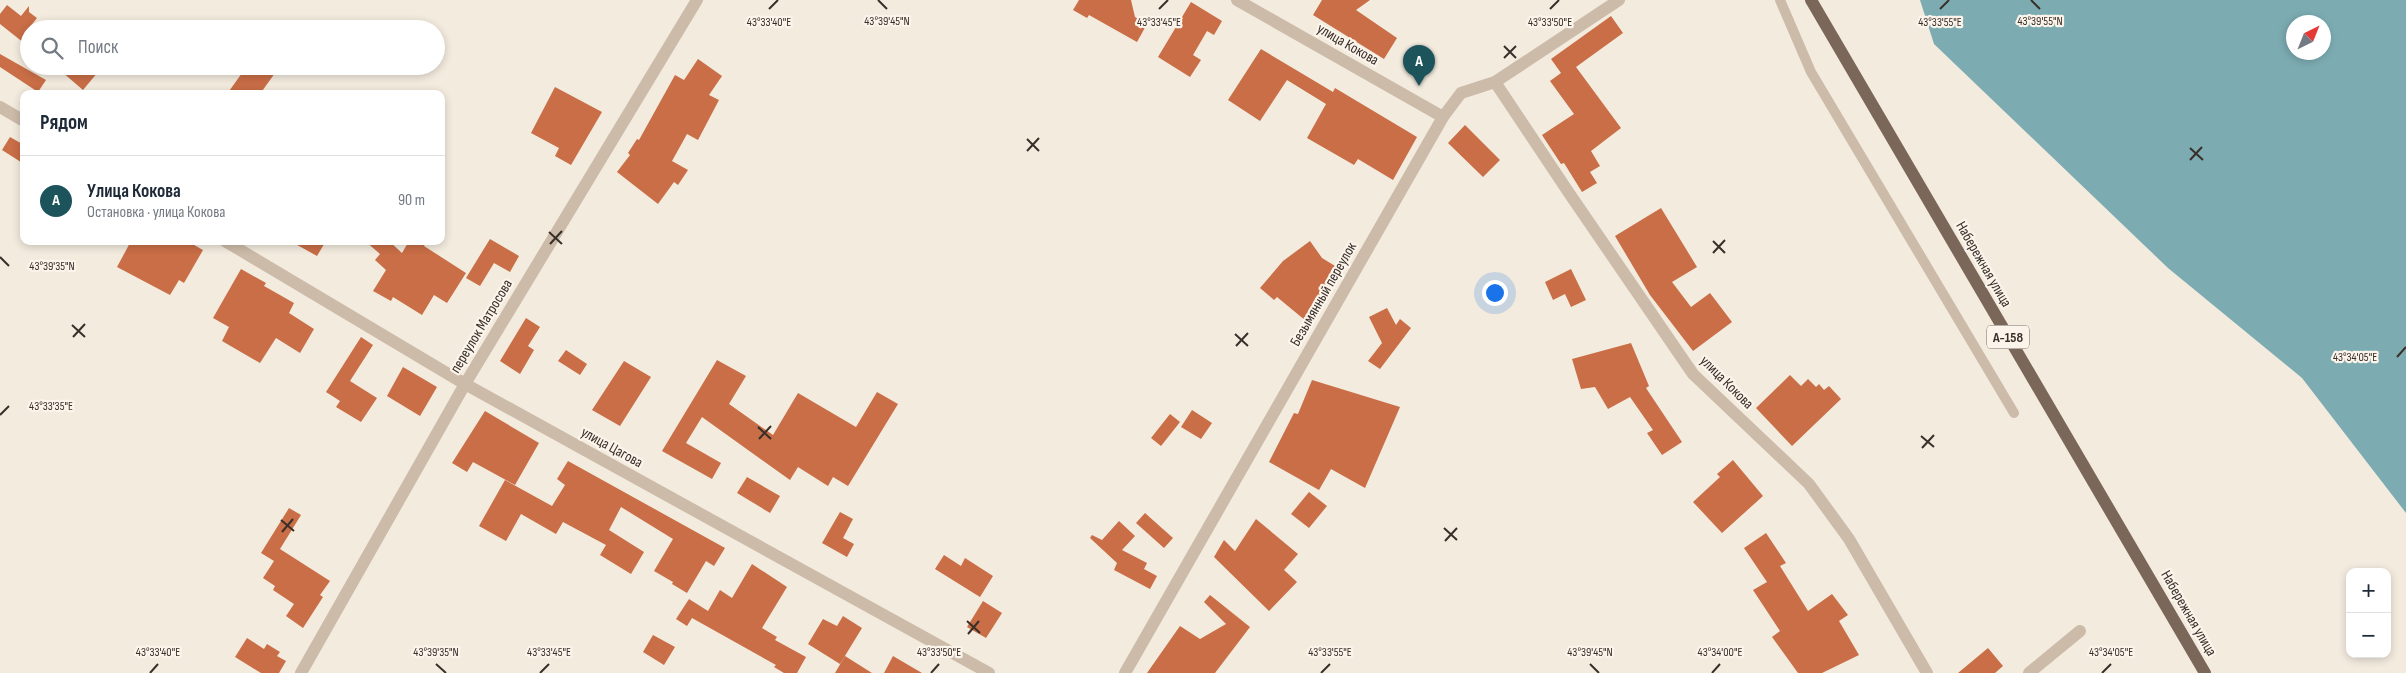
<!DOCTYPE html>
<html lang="ru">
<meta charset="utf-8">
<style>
:root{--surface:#fff;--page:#f6f6f7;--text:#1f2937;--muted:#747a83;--line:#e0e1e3;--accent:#1d545c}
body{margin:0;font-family:"Sofia Sans Condensed",sans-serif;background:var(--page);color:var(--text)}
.controls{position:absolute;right:15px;bottom:15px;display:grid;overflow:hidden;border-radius:10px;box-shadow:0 2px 8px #0003}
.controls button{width:45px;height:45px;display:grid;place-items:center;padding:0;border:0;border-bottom:1px solid var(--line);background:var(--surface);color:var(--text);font:25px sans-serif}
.compass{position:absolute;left:2286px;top:15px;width:45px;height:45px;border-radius:50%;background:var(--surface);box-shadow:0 2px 8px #0003;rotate:43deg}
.you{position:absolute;left:1494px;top:292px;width:18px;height:18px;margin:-12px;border:4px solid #fff;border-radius:50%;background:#1a73e8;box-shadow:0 0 0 8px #1a73e833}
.badge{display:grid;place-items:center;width:32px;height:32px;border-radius:50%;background:var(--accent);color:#fff;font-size:16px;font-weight:700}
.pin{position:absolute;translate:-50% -41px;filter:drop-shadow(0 1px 2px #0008)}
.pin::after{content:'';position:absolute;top:26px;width:18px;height:15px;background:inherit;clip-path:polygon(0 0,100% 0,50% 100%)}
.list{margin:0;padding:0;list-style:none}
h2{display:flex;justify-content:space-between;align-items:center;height:65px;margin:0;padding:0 20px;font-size:21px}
h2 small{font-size:16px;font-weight:400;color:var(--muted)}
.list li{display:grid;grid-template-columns:32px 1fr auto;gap:15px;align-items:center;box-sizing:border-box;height:90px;padding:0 20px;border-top:1px solid var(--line)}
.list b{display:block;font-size:19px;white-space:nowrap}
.list p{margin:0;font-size:16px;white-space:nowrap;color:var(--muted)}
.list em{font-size:16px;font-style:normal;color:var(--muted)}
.icon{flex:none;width:28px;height:28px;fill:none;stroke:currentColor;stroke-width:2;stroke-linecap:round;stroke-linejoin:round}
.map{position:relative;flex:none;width:2406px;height:673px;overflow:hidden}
.search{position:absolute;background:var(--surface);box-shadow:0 2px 8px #0003;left:20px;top:20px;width:425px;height:55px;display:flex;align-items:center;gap:12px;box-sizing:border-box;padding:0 18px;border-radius:28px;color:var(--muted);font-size:19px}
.panel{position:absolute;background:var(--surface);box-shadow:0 2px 8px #0003;left:20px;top:90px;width:425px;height:155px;border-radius:10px}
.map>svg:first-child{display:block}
.water{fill:#7cacb2;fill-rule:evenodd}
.building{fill:#c96e46}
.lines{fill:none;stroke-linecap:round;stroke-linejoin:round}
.lane{stroke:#ccbba9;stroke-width:10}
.street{stroke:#ccbba9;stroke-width:12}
.primary{stroke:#7b675a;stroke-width:12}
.ticks{fill:none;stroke:#392f29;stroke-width:2}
.labels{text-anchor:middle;stroke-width:4.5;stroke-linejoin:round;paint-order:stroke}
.shield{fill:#fbf4eb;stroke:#736a63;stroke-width:1}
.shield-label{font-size:14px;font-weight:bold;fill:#392f29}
.street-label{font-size:15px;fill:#392f29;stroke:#fbf4eb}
.ticks-label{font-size:12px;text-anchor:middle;fill:#392f29;stroke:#fbf4eb;stroke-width:4.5;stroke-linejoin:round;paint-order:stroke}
</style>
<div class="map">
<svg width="2406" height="673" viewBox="0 0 2406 673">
<rect width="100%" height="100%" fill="#f3ebde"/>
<path class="water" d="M1920,0h486v513l-104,-135 -134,-110 -234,-224zM2294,22h30v30h-30z"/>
<path class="building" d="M1079,0h52l4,17 12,7 -10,18 -48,-27 -2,3 -14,-8z
M1322,0h48l-14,10 41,28 -13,21 -71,-44z
M1191,2l31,19 -8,14 -7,-4 -14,24 8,5 -11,17 -32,-20z
M7,5l14,11 8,-10v6l8,6 -8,10v19l-29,-23v-10z
M1611,16l12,17 -47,34 45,61 -30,23 9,15 -10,6 7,11 -15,9 -18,-29 -3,1 -19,-29 32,-21 -24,-33 11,-8 -10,-14z
M1261,49l72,43 2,-4 82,49 -24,43 -35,-21 -4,6 -47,-27 19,-34 -39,-24 -27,41 -32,-21z
M0,54l46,26 -8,12 -38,-25z
M698,59l24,17 -13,19 10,5 -21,40 -11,-6 -15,27 16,9 -10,15 -4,-3 -16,22 -41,-32 13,-17 -2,-2 9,-14 2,1 36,-65 9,5z
M55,66h48l-20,24z
M247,66h33l-20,28h-33z
M555,87l47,25 -31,53 -16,-9 4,-8 -28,-15z
M1465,125l35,35 -17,17 -35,-34z
M10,137l14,8v19l-22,-14z
M1661,208l36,59 -25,15 19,25 19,-14 22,29 -39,29 -43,-56 -35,-59z
M490,239l29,17 -9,16 -16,-9 -14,23 -14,-8z
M131,241h56l16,9 -19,33 -5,-3 -9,15 -53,-28z
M290,241h36l-9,15z
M365,241h24l13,12 7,-12h18l-3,5 42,27 -19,30 -13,-8 -12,20 -29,-18 -2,4 -18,-10 13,-21 -11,-10 5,-6z
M1310,241l12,17 18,11 -25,41 -9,11 -29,-24 -3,3 -14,-12 23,-27z
M241,269l25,14 -2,3 30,17 -5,10 25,16 -14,24 -24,-15 -16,25 -38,-22 7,-14 -16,-9z
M1571,269l15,31 -15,7 -6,-13 -12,6 -8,-18z
M1387,308l9,17 4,-6 11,9 -31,41 -12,-8 14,-18 -13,-26z
M526,318l14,9 -12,19 6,4 -14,24 -20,-13z
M361,337l12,8 -23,36 27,17 -16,24 -25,-15 4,-6 -14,-9z
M1631,343l18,43 -3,2 36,54 -20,13 -15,-22 6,-3 -23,-33 -22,12 -13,-22 -14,2 -9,-30z
M566,350l21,14 -7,11 -22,-14z
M717,360l29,16 -17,28 44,31 25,-42 58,34 21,-35 21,12 -50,82 -15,-9 -5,9 -30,-19 -8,13 -88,-63 -16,26 35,20 -9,16 -50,-28z
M624,361l27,16 -31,49 -28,-16z
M403,367l34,20 -17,29 -33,-20z
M1790,375l11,11 7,-7 8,8 3,-3 5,6 5,-4 12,13 -49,47 -36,-38z
M1312,380l88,27 -35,81 -34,-19 -12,21 -50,-28 25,-49 4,1z
M1192,410l20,13 -11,16 -20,-12z
M485,411l54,32 -24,42 -42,-23 -6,10 -15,-9z
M1170,414l10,8 -19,24 -10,-8z
M1733,460l30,36 -41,37 -29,-31 27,-25 -3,-3z
M568,461l157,87 -11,18 -8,-5 -19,32 -15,-9 1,-2 -19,-11 19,-32 -52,-32 -12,23 35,22 -13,22 -31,-19 6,-10 -43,-23 -7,12 -35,-20 -15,27 -27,-15 26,-46 47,26 13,-21 -8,-6z
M747,477l33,19 -10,17 -33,-20z
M1309,492l18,14 -18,22 -18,-14z
M289,508l12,7 -21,34 50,32 -10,14 3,2 -20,31 -17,-12 8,-12 -21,-14 2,-4 -12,-8 11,-17 -13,-8z
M840,512l13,7 -10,19 11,6 -7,13 -25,-14z
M1145,513l28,25 -9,10 -28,-25z
M1256,519l42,35 -14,16 13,12 -28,29 -55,-54 10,-17 11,11z
M1119,521l16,15 -13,14 25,13 -3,6 13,7 -7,13 -36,-19 3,-7 -27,-25 2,-3 10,5z
M1766,533l20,30 -6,3 28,45 24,-17 16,21 -9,6 20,34 -37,18h-24l-26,-36 8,-6 -27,-41 14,-8 -23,-34z
M944,555l17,11 4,-8 28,18 -13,21 -45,-28z
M752,564l35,23 -25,41 15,9 -2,3 31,17 -9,16h-13l-10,-6 2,-2 -84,-47 -5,8 -11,-7 13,-20 19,12 12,-21 12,8z
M1210,595l40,32 -35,46h-68l33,-47 20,13 26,-15 -22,-22z
M983,601l19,12 -16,25 -19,-11z
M843,616l19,12 -22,36 -32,-20 15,-25 14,7z
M653,635l22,12 -11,18 -21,-13z
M247,638l17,11 3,-5 13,8 -3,4 9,5 -7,12h-18l-26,-16z
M1988,648l15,18 -8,7h-37z
M845,656l27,17h-37z
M893,656l29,17h-38z"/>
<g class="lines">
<path class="lane" d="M1780,0l31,72 203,341"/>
<path class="street" d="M1237,0l206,117
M1495,82l74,111 124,181 116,110 40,55 78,134
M0,107l24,14
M225,241l240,143 524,289
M301,673l164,-289 232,-384
M1125,673l318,-556 18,-24 34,-11 124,-82
M2029,673l51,-42"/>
<path class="primary" d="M1811,0l394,673"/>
</g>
<path class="ticks" d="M878,0l9,9M2031,0l9,9M769,9l9,-9M1159,9l9,-9M1550,9l9,-9M1940,9l9,-9M1504,46l12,12M1504,58l12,-12M1027,139l12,12M2190,148l13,12M1027,151l12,-13M2190,160l12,-13M549,232l13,12M1713,241l12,12M550,244l12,-13M1713,253l12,-13M0,257l9,9M72,325l13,12M1235,334l13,12M73,337l12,-13M1236,346l12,-13M2397,357l9,-10M0,415l9,-9M758,427l13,12M1921,436l13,11M759,439l12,-13M1922,448l12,-13M281,520l13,11M1444,528l13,12M282,532l11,-13M1445,541l12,-13M967,621l13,12M968,634l11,-13M436,664l10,9M1590,664l9,9M150,673l8,-9M540,673l9,-9M931,673l8,-9M1321,673l9,-9M1712,673l8,-9M2102,673l9,-9"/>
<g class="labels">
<rect class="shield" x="1987" y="325.5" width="42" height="23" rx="4"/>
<g class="shield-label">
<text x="2008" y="342">А-158</text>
</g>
<g class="street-label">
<text transform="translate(1348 44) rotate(30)" y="5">улица Кокова</text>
<text transform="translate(1984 264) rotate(60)" y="5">Набережная улица</text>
<text transform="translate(1323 294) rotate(-60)" y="5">Безымянный переулок</text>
<text transform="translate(481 326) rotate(-59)" y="5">переулок Матросова</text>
<text transform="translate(1727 382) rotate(45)" y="5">улица Кокова</text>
<text transform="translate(612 447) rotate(29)" y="5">улица Цагова</text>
<text transform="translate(2189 613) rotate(60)" y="5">Набережная улица</text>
</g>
</g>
<g class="ticks-label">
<text x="887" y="25">43°39'45"N</text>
<text x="2040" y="25">43°39'55"N</text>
<text x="769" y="26">43°33'40"E</text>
<text x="1159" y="26">43°33'45"E</text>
<text x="1550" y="26">43°33'50"E</text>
<text x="1940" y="26">43°33'55"E</text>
<text x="52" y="270">43°39'35"N</text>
<text x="2355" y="361">43°34'05"E</text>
<text x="51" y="410">43°33'35"E</text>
<text x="158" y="656">43°33'40"E</text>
<text x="549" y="656">43°33'45"E</text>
<text x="939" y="656">43°33'50"E</text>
<text x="1330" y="656">43°33'55"E</text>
<text x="1720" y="656">43°34'00"E</text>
<text x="2111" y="656">43°34'05"E</text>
<text x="436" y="656">43°39'35"N</text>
<text x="1590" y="656">43°39'45"N</text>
</g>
</svg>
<div class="controls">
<button>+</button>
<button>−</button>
</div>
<svg class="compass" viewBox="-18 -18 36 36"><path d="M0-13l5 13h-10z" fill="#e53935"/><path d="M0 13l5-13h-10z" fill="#747a83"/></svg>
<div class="you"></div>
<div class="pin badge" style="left:1419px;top:86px">A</div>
<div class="search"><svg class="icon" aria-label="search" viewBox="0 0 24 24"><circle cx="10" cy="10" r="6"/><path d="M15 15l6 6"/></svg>Поиск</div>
<section class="panel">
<h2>Рядом<small></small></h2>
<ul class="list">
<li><span class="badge">A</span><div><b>Улица Кокова</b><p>Остановка · улица Кокова</p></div><em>90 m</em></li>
</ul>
</section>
</div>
